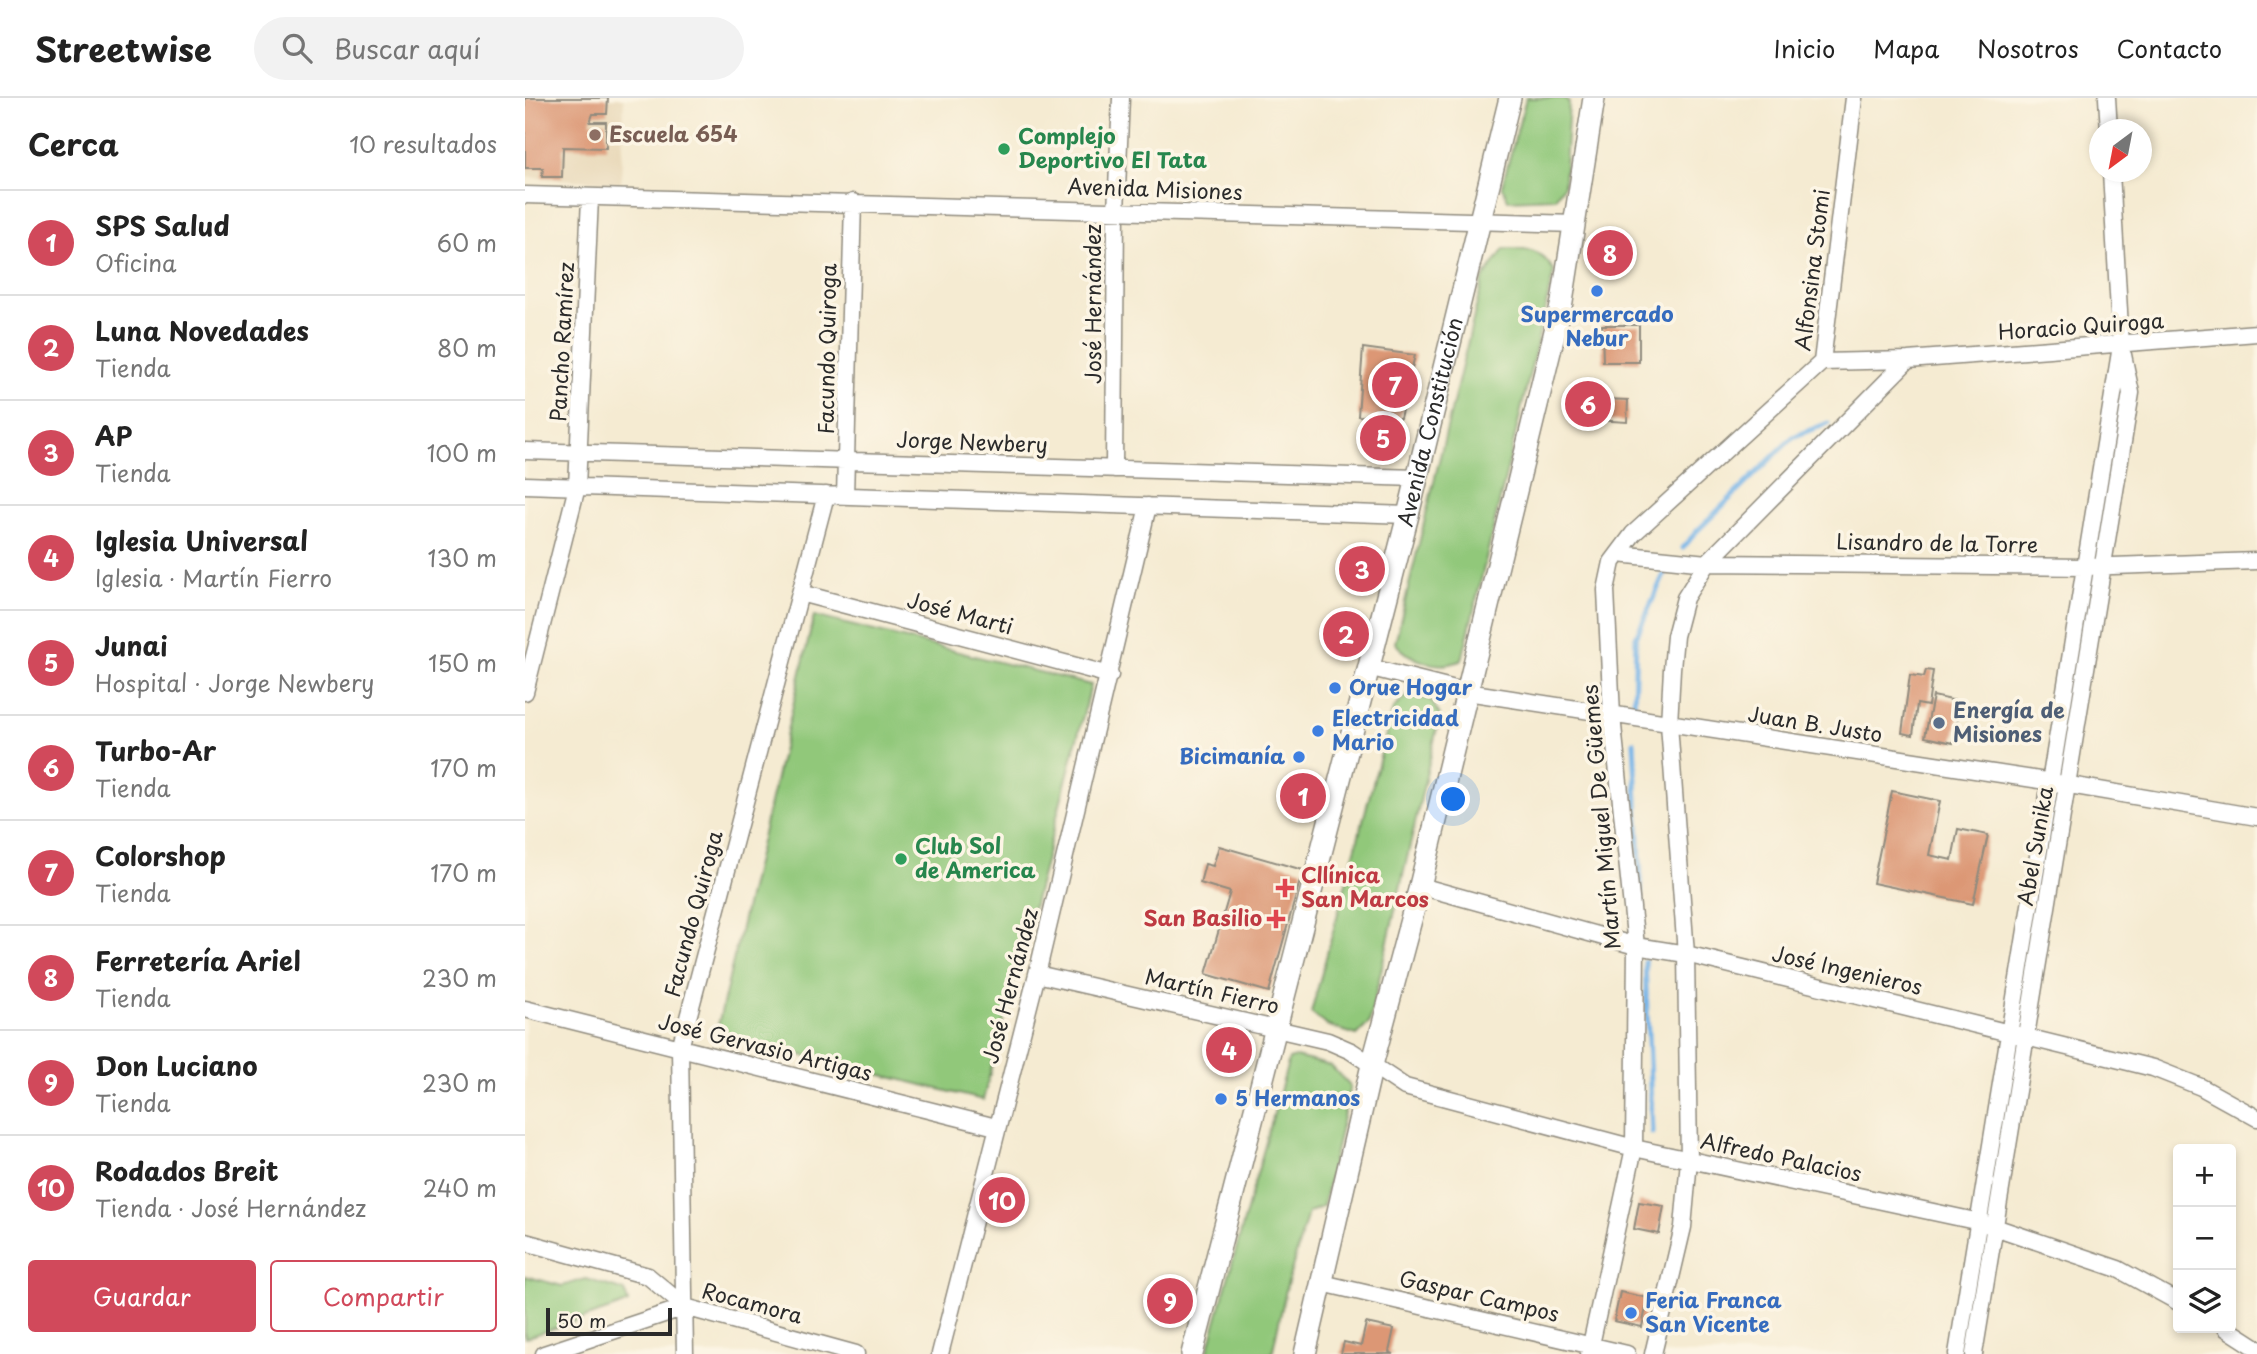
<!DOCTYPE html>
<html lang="es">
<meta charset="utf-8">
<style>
:root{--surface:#fff;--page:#f2f2f2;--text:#222;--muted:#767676;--line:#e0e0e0;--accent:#d1495b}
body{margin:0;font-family:"Playpen Sans",sans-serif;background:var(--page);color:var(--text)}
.controls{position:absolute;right:21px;bottom:21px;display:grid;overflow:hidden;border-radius:7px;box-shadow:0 4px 10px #0003}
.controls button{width:63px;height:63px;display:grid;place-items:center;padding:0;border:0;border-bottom:2px solid var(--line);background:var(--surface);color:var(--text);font:35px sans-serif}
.compass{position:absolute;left:1564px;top:21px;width:63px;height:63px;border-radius:50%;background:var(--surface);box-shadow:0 4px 10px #0003;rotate:212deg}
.scale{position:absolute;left:21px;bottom:18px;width:126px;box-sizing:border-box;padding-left:7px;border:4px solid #2b2b2b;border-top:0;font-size:19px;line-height:24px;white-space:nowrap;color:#2b2b2b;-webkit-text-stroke:5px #fcf5e5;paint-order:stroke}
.you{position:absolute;left:929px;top:702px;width:24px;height:24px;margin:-18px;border:5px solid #fff;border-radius:50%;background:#1a73e8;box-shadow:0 0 0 10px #1a73e833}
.badge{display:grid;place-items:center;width:46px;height:46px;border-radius:50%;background:var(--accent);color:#fff;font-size:23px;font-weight:700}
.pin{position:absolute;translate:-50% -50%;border:4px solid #fff;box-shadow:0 2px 7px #0006}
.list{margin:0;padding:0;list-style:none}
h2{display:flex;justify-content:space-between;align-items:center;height:91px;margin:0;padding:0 28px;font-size:30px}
h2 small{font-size:23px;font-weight:400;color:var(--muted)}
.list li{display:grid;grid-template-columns:46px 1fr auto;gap:21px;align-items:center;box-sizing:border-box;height:105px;padding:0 28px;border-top:2px solid var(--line)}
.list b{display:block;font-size:26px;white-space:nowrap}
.list p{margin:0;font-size:23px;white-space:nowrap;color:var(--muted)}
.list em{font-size:23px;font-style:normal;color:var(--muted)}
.actions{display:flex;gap:14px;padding:21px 28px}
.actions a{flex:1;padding:16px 0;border:2px solid var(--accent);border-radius:7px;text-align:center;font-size:24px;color:var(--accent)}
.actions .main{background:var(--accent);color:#fff}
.icon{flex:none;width:38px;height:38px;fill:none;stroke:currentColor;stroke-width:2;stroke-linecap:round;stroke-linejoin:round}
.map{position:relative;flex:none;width:1732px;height:1256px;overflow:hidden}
header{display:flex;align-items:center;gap:42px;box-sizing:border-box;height:98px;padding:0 35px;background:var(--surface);border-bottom:2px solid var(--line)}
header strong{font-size:33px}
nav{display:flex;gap:38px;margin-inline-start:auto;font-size:24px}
.search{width:490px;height:63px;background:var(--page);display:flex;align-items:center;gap:18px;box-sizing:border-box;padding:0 24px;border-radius:38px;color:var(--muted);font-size:26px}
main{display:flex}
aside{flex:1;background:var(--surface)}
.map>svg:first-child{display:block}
.built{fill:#e9d9ba}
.green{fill:#91c87a;stroke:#5e7a52;stroke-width:2}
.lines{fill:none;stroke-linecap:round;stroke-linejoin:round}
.stream{stroke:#75b4e8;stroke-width:5}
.building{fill:#dc9774}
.minor-casing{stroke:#908b7e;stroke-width:19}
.secondary-casing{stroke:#908b7e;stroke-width:24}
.minor{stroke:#fff;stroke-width:16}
.secondary{stroke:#fff;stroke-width:21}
.education-dot{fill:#8d6e63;stroke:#fcf5e5;stroke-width:2.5}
.leisure-dot{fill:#2e9e5b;stroke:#fcf5e5;stroke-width:2.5}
.shop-dot{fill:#3f7fe0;stroke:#fcf5e5;stroke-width:2.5}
.service-dot{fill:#5c6f8a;stroke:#fcf5e5;stroke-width:2.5}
.health-dot{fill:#e0444e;stroke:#fcf5e5;stroke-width:2.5}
.labels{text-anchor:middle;stroke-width:7;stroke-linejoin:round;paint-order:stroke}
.education-label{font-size:21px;font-weight:bold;fill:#785e54;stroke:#fcf5e5;text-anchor:start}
.leisure-label{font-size:21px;font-weight:bold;fill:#27864d;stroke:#fcf5e5;text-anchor:start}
.street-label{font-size:21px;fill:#2b2b2b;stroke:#fcf5e5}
.shop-label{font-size:21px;font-weight:bold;fill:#366cbe;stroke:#fcf5e5;text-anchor:start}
.service-label{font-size:21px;font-weight:bold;fill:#4e5e75;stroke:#fcf5e5;text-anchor:start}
.health-label{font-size:21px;font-weight:bold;fill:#be3a42;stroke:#fcf5e5;text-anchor:start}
</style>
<header>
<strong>Streetwise</strong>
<div class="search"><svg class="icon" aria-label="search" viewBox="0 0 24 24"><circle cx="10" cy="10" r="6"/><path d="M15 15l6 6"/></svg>Buscar aquí</div>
<nav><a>Inicio</a><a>Mapa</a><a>Nosotros</a><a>Contacto</a></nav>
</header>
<main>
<aside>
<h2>Cerca<small>10 resultados</small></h2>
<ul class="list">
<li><span class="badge">1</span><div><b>SPS Salud</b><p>Oficina</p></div><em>60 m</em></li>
<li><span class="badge">2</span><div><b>Luna Novedades</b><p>Tienda</p></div><em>80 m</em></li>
<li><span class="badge">3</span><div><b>AP</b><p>Tienda</p></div><em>100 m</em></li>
<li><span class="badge">4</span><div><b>Iglesia Universal</b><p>Iglesia · Martín Fierro</p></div><em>130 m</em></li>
<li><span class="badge">5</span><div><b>Junai</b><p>Hospital · Jorge Newbery</p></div><em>150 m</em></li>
<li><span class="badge">6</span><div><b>Turbo-Ar</b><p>Tienda</p></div><em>170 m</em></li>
<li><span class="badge">7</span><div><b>Colorshop</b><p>Tienda</p></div><em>170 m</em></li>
<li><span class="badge">8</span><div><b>Ferretería Ariel</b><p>Tienda</p></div><em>230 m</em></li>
<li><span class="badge">9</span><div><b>Don Luciano</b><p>Tienda</p></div><em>230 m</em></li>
<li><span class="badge">10</span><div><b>Rodados Breit</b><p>Tienda · José Hernández</p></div><em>240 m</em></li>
</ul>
<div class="actions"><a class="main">Guardar</a><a>Compartir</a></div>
</aside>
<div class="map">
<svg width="1732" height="1256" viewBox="0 0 1732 1256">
<rect width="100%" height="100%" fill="#fcf5e5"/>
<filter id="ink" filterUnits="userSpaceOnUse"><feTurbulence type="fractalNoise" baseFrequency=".0143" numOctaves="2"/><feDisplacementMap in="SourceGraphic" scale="14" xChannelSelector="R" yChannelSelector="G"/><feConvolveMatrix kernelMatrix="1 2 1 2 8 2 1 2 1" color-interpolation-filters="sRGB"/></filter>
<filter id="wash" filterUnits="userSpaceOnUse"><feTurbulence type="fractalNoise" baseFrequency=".00686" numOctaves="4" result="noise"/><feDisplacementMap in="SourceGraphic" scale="28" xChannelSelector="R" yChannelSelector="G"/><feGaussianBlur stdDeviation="1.57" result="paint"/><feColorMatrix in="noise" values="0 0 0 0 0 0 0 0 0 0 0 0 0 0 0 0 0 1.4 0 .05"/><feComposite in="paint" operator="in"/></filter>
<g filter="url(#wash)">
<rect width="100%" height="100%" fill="#f5ebd2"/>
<path class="built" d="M0,0h99l-3,85 -96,-6z"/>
<path class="green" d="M1001,0h38l5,4 -5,83 -9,13 -47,2 -6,-14z
M979,151c25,0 37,0 50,22l-92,389c-23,11 -51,1 -67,-17l88,-364z
M289,518l277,69 -108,415 -267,-66z
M881,598l24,3 10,16 -71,308 -12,12 -29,-9 -17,-13 82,-304z
M771,959l35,9 19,20 -27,120 -15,7 -21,72 -15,69h-65l82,-295z
M0,1178l37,10 24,-7 39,12 3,12 -103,35z"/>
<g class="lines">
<path class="stream" d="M1158,450l13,-16 97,-95 35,-14
M1109,610l2,-71 29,-65
M1109,644l9,184
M1120,863l7,172"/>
</g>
<g id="blocks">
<path class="building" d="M0,0h83l-1,16h-14l-3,8h16v26l-43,-1 -1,30h-20l1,-9h-18z
M1077,227h37v37h-36z
M838,250l52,7 -15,63 -42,-2z
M1055,300l48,2 -1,22 -48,-3z
M1401,572l7,1 -5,35 -11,-2 -4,31 -11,-2 8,-58 14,2z
M1408,598l28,6 -8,41 -28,-6z
M1367,693l48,10 -11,54 23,5 6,-31 30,6 -15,69 -100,-21z
M694,748l84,24 -34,122 -63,-18 24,-82 -30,-9 5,-19 8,2z
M1114,1104l25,4 -5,28 -25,-5z
M1095,1194l28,6 -6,29 -28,-6z
M841,1225l28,6 -5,23 5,2h-53l3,-12 17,4z"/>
</g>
</g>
<g filter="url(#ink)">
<use href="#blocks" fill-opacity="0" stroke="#908b7e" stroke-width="2"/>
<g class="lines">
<g class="minor-casing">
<path id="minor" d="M1329,0l-32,264 86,-2 349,-27
M1582,0l2,32
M0,97l1050,29
M0,353l892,27
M589,371l2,-258 5,-113
M0,387l883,30
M320,398l8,-294
M1093,456l89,9 377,4 173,-6
M275,495l310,82
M843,569l99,25 585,90 205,35
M0,594l52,-205 13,-289
M895,788l216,60 50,8 467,114 48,19 56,31
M512,876l291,67 23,10 54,36 229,61 346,74 138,47 60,33
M0,911l471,118
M0,1144l123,34 37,31 171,47
M797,1185l305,71
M1701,1230l31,20
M19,1256l141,-47
M160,1256l-5,-306 146,-553
M415,1256l97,-380 111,-468
M1064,1256l45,-206 2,-202 -24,-230 -6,-126 6,-28 21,-28 189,-172
M1128,1256l30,-127 6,-67 -3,-206 -17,-230 3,-55 3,-33 10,-38 22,-35 201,-203
M1432,1256l164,-1008 -10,-174
M1449,1256l157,-961 -8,-38"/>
</g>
<g class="secondary-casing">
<g id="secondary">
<path id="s1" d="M667,1256l216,-839 102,-417"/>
<path d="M780,1256l67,-289 48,-179 142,-584 32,-204"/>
</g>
</g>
<use href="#minor" class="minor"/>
<use href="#secondary" class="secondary"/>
</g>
</g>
<circle class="education-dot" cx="70" cy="37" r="7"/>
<g class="leisure-dot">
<circle cx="479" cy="51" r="7"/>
<circle cx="376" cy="761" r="7"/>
</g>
<g class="shop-dot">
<circle cx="1072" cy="193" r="7"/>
<circle cx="810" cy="590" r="7"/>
<circle cx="793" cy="633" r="7"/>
<circle cx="774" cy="659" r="7"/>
<circle cx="696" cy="1001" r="7"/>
<circle cx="1106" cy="1215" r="7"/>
</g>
<circle class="service-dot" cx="1414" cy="625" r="7"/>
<g class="health-dot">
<path d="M756.5 779.5h7v7h7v7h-7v7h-7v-7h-7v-7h7z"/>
<path d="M747.5 810.5h7v7h7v7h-7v7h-7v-7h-7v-7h7z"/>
</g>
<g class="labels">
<g class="education-label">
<text x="84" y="44">Escuela 654</text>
</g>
<g class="leisure-label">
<text x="493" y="46">Complejo<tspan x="493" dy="24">Deportivo El Tata</tspan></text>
<text x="390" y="756">Club Sol<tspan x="390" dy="24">de America</tspan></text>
</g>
<g class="street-label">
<text transform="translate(630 92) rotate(2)" y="7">Avenida Misiones</text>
<text transform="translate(1288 172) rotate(-83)" y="7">Alfonsina Stomi</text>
<text transform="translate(569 206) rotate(-90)" y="7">José Hernández</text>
<text transform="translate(1556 229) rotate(-4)" y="7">Horacio Quiroga</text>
<text transform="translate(38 244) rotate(-87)" y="7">Pancho Ramírez</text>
<text transform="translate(303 251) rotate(-89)" y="7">Facundo Quiroga</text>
<text dy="7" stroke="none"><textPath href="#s1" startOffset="962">Avenida Constitución</textPath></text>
<text transform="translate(447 345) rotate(2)" y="7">Jorge Newbery</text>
<text transform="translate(1412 446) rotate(1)" y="7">Lisandro de la Torre</text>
<text transform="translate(435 516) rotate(15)" y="7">José Marti</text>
<text transform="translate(1290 627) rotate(9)" y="7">Juan B. Justo</text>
<text transform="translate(1077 719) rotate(-95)" y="7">Martín Miguel De Güemes</text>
<text transform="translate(1511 748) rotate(-80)" y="7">Abel Sunika</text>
<text transform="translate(169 816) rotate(-75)" y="7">Facundo Quiroga</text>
<text transform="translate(1322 873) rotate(13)" y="7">José Ingenieros</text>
<text transform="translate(486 888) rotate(-75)" y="7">José Hernández</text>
<text transform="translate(687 894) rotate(13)" y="7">Martín Fierro</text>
<text transform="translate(240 950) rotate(14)" y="7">José Gervasio Artigas</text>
<text transform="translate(1256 1060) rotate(12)" y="7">Alfredo Palacios</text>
<text transform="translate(954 1199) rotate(13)" y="7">Gaspar Campos</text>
<text transform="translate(227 1206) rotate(15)" y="7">Rocamora</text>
</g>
<g class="shop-label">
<text x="1072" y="224" text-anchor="middle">Supermercado<tspan x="1072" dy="24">Nebur</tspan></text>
<text x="824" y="597">Orue Hogar</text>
<text x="807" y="628">Electricidad<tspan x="807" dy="24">Mario</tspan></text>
<text x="760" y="666" text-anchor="end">Bicimanía</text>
<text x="710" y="1008">5 Hermanos</text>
<text x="1120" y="1210">Feria Franca<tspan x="1120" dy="24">San Vicente</tspan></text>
</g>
<g class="service-label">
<text x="1428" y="620">Energía de<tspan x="1428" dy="24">Misiones</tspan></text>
</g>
<g class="health-label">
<text x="776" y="785">Cllínica<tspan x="776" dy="24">San Marcos</tspan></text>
<text x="737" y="828" text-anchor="end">San Basilio</text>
</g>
</g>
</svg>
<div class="controls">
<button>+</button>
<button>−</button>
<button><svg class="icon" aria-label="layers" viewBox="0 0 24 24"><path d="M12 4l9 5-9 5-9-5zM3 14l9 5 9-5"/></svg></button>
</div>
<svg class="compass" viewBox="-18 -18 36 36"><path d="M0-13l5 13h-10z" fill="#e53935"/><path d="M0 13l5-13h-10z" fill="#767676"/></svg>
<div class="scale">50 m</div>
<div class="you"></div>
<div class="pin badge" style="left:778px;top:698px">1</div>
<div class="pin badge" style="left:821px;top:536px">2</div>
<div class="pin badge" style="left:837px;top:471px">3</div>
<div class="pin badge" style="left:704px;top:952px">4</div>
<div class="pin badge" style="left:858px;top:340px">5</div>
<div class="pin badge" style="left:1063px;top:306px">6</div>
<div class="pin badge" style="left:870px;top:287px">7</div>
<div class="pin badge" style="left:1085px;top:155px">8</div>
<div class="pin badge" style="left:645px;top:1203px">9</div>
<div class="pin badge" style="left:477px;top:1102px">10</div>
</div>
</main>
